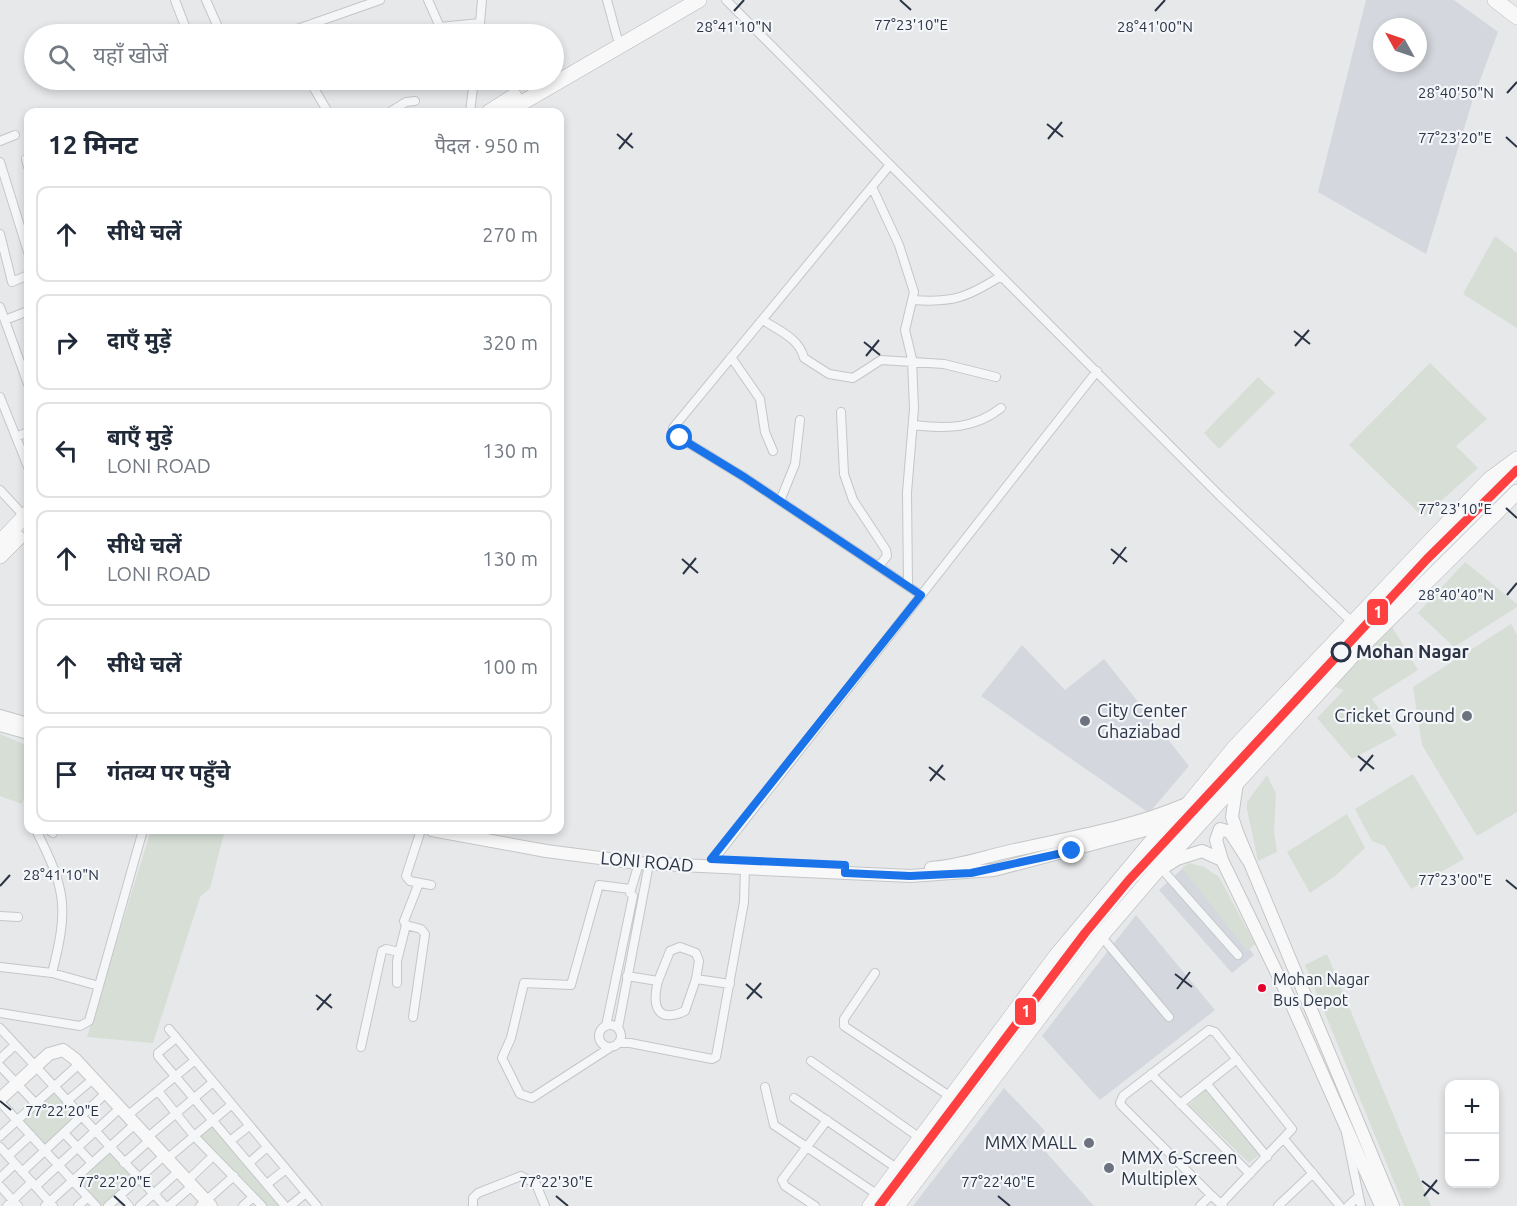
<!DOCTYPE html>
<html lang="hi">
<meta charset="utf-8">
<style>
:root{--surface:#fff;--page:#f2f2f3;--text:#1f2937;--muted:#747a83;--line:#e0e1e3}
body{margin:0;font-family:Ubuntu,"Noto Sans Devanagari",sans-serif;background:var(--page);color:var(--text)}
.controls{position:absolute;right:18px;bottom:18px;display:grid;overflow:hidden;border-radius:12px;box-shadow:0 3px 9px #0003}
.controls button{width:54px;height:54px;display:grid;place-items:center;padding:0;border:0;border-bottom:2px solid var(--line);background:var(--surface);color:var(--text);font:30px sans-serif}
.compass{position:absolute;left:1373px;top:18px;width:54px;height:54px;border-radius:50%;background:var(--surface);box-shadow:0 3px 9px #0003;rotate:310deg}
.stop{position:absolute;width:18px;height:18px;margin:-14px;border:4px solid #1a73e8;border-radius:50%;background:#fff}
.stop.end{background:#1a73e8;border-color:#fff;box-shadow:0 2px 6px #0008}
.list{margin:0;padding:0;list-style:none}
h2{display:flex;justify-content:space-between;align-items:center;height:78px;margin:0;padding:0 24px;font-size:26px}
h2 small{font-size:20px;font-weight:400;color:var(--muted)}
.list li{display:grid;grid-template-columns:39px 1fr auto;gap:18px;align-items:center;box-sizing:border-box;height:96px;margin:0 12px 12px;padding:0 12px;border:2px solid var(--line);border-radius:12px}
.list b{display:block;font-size:22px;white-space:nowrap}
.list p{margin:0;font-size:20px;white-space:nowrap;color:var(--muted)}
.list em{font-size:20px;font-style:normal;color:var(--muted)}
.icon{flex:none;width:33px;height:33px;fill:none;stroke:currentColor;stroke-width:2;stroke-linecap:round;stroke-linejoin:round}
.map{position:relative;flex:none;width:1517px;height:1206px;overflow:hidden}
.search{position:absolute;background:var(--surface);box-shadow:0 3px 9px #0003;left:24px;top:24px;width:540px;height:66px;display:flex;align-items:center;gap:15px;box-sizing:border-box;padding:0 21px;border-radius:33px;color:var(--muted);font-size:22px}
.panel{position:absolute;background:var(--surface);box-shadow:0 3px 9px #0003;left:24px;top:108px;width:540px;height:726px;border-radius:12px}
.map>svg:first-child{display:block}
.built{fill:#d4d7dd;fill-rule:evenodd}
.green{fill:#d6ded6}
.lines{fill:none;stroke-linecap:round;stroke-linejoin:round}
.street-casing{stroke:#c4c6c8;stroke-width:10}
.secondary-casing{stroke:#c4c6c8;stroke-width:14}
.highway-casing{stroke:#b8bbbf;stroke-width:16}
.street{stroke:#f5f6f7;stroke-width:8}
.secondary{stroke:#f8f8f8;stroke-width:12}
.highway{stroke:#f8f8f8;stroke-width:15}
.metro-1-casing{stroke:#f4f6f9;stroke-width:14}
.metro-1{stroke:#ff4040;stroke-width:9}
.route{stroke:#1a73e8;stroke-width:8}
.ticks{fill:none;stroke:#2b3445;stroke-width:2}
.stop-dot{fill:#f4f6f9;stroke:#2b3445;stroke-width:3}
.poi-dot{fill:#6c737f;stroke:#f4f6f9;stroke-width:2}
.bus-dot{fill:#e4002b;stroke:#f4f6f9;stroke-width:2}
.labels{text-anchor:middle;stroke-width:4.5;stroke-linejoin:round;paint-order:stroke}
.bus-label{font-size:16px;fill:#2b3445;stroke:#f4f6f9;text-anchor:start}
.stop-label{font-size:18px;font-weight:bold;fill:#2b3445;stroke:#f4f6f9;text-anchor:start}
.poi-label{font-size:18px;fill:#2b3445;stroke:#f4f6f9;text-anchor:start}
.street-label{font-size:18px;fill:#2b3445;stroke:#f4f6f9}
.ticks-label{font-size:15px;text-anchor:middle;fill:#2b3445;stroke:#f4f6f9;stroke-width:4.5;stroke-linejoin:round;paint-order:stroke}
.line-badge{stroke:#f4f6f9;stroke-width:2}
.badge-label{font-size:16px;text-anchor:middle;font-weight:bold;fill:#fff}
</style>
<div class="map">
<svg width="1517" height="1206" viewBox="0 0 1517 1206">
<rect width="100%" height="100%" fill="#e6e8ea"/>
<path class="built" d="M1366,0h88l44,32 -25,67 -47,155 -108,-62zM1382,27h36v36h-36z
M1022,645l43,45 39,-31 85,107 -40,47 -168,-117z
M1184,867l70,88 -22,18 -73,-83z
M1136,915l79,95 -115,90 -58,-64z
M1004,1088l41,43 -9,10 58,65h-181z"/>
<path class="green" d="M1495,236l22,17v75l-54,-34z
M1430,363l57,56 -31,27 22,22 -55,49 -74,-72z
M1258,377l17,16 -56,56 -15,-16z
M1465,562l52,42v3l-63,40 -36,-34z
M1388,620l30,50 -46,29 25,36 -45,24 -35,-41 27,-28 -17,-6z
M1511,624l6,11v177l-40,24 -55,-91 -9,-58z
M0,734l28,12v50l-3,-1 -3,9 -22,-8z
M1413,774l51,85 -53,30 -26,-43 -13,-5 -17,-32z
M1267,775l9,19 -2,37 3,21 -19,9 -11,-52v-7z
M1347,814l18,34 -30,28 -25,17 -23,-41z
M151,830h74l-15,58 -10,9 -47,146 -66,-6z
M1189,863l15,4 15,10 36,67 -8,7 -65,-83z
M1327,954l104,252h-27l-99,-241z
M55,1089l24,27 -34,31 -24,-27z
M1205,1090l54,65 -10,8 -60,-58z
M213,1123l68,81 -3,2h-11l-69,-70z
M112,1151l24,26 -31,29h-6l-22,-24z"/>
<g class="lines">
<g class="street-casing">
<path id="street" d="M175,0l13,34
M206,0l15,34
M428,0l12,27 40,-4
M607,0l10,37
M726,0l494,496 132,126
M283,34l97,-34
M479,34l3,-34
M309,80l19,32
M390,112l16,-10 9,-1
M470,112l4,-32
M0,141l15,-6
M26,159l2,8
M0,162l28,90
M889,166l-216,262 7,10 64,39 177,118
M872,187l27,58 15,47 -9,38 7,29 2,50 -7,83 1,93
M0,234l12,48 16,-7
M914,300c39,3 54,-3 87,-24
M0,307l28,77
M5,320l23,-9
M763,320c16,11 36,18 41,38l25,16 24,4 28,-18 63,4 52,13
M731,357l29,42 5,33 8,19
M0,397l28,70
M841,412l3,62 9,26 33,50 1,6 -8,10
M914,425c33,4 60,4 87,-17
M16,437l12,-5
M0,490l26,28
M780,501l15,-37 5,-44
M36,830c30,60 33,77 16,143
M49,830l4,3
M421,830l-15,46 4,5 21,4
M708,867l389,-496
M1160,867l78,88
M630,893l9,-30
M0,916l18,1
M1101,936l68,81
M0,967l52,6 47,13
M875,973l-31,46v7l107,71
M627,976l31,5 12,-30 10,-4 16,6 3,8 -3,18 34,5
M658,981c-6,24 -2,43 27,30l11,-32
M397,983v-22l9,-36
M0,1013l80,13 9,-5 54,-191
M413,1017l12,-83 -4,-5 -15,-4 -2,-4 15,-38
M599 1036a11 11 0 1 1 22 0a11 11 0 1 1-22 0Z
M606,1026l27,-130
M0,1028l165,178
M618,1028l31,-164
M169,1029l148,177
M176,1038l-18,15v3l127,150
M618,1043h12l82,16 4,-2 28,-155 1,-35
M361,1047l21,-96 4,-2 13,3
M611,1047l-79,51 -12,-4 -18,-36 9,-20 13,-55 47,2 28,-100 31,4
M0,1059l15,-14
M811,1061l109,77
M0,1066l36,38
M1151,1074l99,100
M1206,1083l61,74
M765,1087l9,38 104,70
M158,1091l36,45 68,70
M794,1098l104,71
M67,1101l25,-21
M0,1102l96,104
M1180,1104l57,-45
M127,1116l67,-55
M64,1133l28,30
M1346,1133l15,73
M0,1136l79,-72
M148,1137l64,-54
M1284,1139l56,67
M230,1141l19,-15
M0,1147l53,59
M8,1156l23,-21
M168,1158l63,-53
M124,1163l26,-23
M249,1163l18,-16
M22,1172l83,-78
M0,1178l15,-14
M187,1181l26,-25
M267,1184l19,-15
M0,1186l18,20
M36,1186l83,-77
M120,1196l9,10
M1221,1204l71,-75 -77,-97 -6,-2 -86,66 -3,7 2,3 89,89 12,11
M7,1206l25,-24
M45,1206l90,-82
M78,1206l10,-9
M108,1206l57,-51
M140,1206l39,-35
M169,1206l23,-20
M200,1206l34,-30
M243,1206l10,-9
M290,1206l16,-13
M473,1206v-8l5,-5 43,-17 15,8 9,22
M815,1206l-30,-20 -3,-6 45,-60
M1200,1206l11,-11
M1278,1206l35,-33
M1348,1206l10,-9"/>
</g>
<g class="secondary-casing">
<path id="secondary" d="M0,716l28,8
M0,725l28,8
M1237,783l-5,34 5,15 156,374
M432,830l114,21 93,12 271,13 84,-6 174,-46
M1248,860l-18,-28 -10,-3 -4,11 6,20 66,136 93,210
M931,868c30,-2 55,-12 84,-18 57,-13 115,-22 169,-45
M1163,868l14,-9 25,-8 20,9
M0,1099l49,-45 14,-4 12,9 136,147"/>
</g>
<g class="highway-casing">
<path id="highway" d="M1495,0l22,17
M489,112l25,-16
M506,112l193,-112
M0,542l28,-29
M0,556l18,-18
M870,1206l186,-250 102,-122 32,-32 44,-54 202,-213 54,-56 27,-20
M897,1206l204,-270 59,-69 192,-211 165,-164"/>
</g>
<use href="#street" class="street"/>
<use href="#secondary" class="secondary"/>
<use href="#highway" class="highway"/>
<g class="metro-1-casing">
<path id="metro-1" d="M879,1206l206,-273 44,-53 298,-321 90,-89"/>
</g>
<use href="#metro-1" class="metro-1"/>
</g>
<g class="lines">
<path class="route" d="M680,438l64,39 177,118 -210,264 134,6v8l65,3 61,-3 101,-22"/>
</g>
<path class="ticks" d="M900,0l11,10M734,11l10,-11M1155,11l10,-11M1507,93l10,-11M1047,124l16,13M617,134l16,14M1506,137l11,10M1048,139l14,-17M619,149l13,-16M1294,331l16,13M864,342l16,13M1295,346l14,-16M866,356l13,-16M1506,508l11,10M1111,549l16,13M682,559l16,14M1113,564l13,-17M683,574l13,-16M1507,595l10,-12M1358,756l16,13M929,767l16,13M1360,771l13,-16M930,781l13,-16M1506,880l11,9M0,886l10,-11M1175,974l17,13M746,984l16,14M1177,989l13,-17M316,995l16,13M747,999l14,-16M317,1010l14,-16M0,1101l11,9M1422,1181l17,13M114,1196l11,10M556,1196l12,10M998,1196l12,10M1424,1196l13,-16"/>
<circle class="stop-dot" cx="1341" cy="652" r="9"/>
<g class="poi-dot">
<circle cx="1467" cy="716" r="6"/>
<circle cx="1085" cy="721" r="6"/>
<circle cx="1089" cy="1143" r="6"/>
<circle cx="1109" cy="1168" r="6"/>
</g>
<circle class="bus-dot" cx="1262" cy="988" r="5"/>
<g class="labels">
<g class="bus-label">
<text x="1273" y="985">Mohan Nagar<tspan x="1273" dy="21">Bus Depot</tspan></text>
</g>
<g class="stop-label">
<text x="1356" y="658">Mohan Nagar</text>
</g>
<g class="poi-label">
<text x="1097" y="717">City Center<tspan x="1097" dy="21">Ghaziabad</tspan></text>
<text x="1455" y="722" text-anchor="end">Cricket Ground</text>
<text x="1077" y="1149" text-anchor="end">MMX MALL</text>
<text x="1121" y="1164">MMX 6-Screen<tspan x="1121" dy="21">Multiplex</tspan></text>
</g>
<g class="street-label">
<text transform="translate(647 862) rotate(5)" y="6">LONI ROAD</text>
</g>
</g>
<g class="ticks-label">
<text x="911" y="30">77°23'10"E</text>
<text x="734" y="32">28°41'10"N</text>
<text x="1155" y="32">28°41'00"N</text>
<text x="1456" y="98">28°40'50"N</text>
<text x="1455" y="143">77°23'20"E</text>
<text x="1455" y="514">77°23'10"E</text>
<text x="1456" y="600">28°40'40"N</text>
<text x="61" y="880">28°41'10"N</text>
<text x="1455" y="885">77°23'00"E</text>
<text x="62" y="1116">77°22'20"E</text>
<text x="114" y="1187">77°22'20"E</text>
<text x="556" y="1187">77°22'30"E</text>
<text x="998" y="1187">77°22'40"E</text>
</g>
<g class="line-badge">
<rect x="1366" y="598" width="23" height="28" rx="6" fill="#ff4040"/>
<rect x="1014" y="997" width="23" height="29" rx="6" fill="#ff4040"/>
</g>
<g class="badge-label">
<text x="1378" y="618">1</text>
<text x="1026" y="1017">1</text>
</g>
</svg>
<div class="controls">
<button>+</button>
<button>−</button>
</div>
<svg class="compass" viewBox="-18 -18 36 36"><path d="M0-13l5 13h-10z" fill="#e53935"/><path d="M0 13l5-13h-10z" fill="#747a83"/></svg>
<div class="stop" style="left:680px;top:438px"></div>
<div class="stop end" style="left:1072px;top:851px"></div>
<div class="search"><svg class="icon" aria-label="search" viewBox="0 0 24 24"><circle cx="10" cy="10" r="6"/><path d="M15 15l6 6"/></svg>यहाँ खोजें</div>
<section class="panel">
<h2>12 मिनट<small>पैदल · 950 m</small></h2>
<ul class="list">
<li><svg class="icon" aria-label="ahead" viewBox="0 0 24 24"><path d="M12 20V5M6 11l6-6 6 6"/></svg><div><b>सीधे चलें</b></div><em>270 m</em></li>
<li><svg class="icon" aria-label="right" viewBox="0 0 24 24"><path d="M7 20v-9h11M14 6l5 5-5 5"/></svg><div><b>दाएँ मुड़ें</b></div><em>320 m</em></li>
<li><svg class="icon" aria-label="left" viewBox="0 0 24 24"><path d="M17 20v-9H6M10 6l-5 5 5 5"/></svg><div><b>बाएँ मुड़ें</b><p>LONI ROAD</p></div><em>130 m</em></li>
<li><svg class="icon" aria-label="ahead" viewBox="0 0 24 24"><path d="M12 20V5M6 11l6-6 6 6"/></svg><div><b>सीधे चलें</b><p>LONI ROAD</p></div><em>130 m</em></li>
<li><svg class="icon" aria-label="ahead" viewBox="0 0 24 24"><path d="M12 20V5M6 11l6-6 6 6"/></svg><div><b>सीधे चलें</b></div><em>100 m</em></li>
<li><svg class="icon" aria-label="arrive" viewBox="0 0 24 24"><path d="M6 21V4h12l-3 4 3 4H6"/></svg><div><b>गंतव्य पर पहुँचे</b></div></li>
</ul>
</section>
</div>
